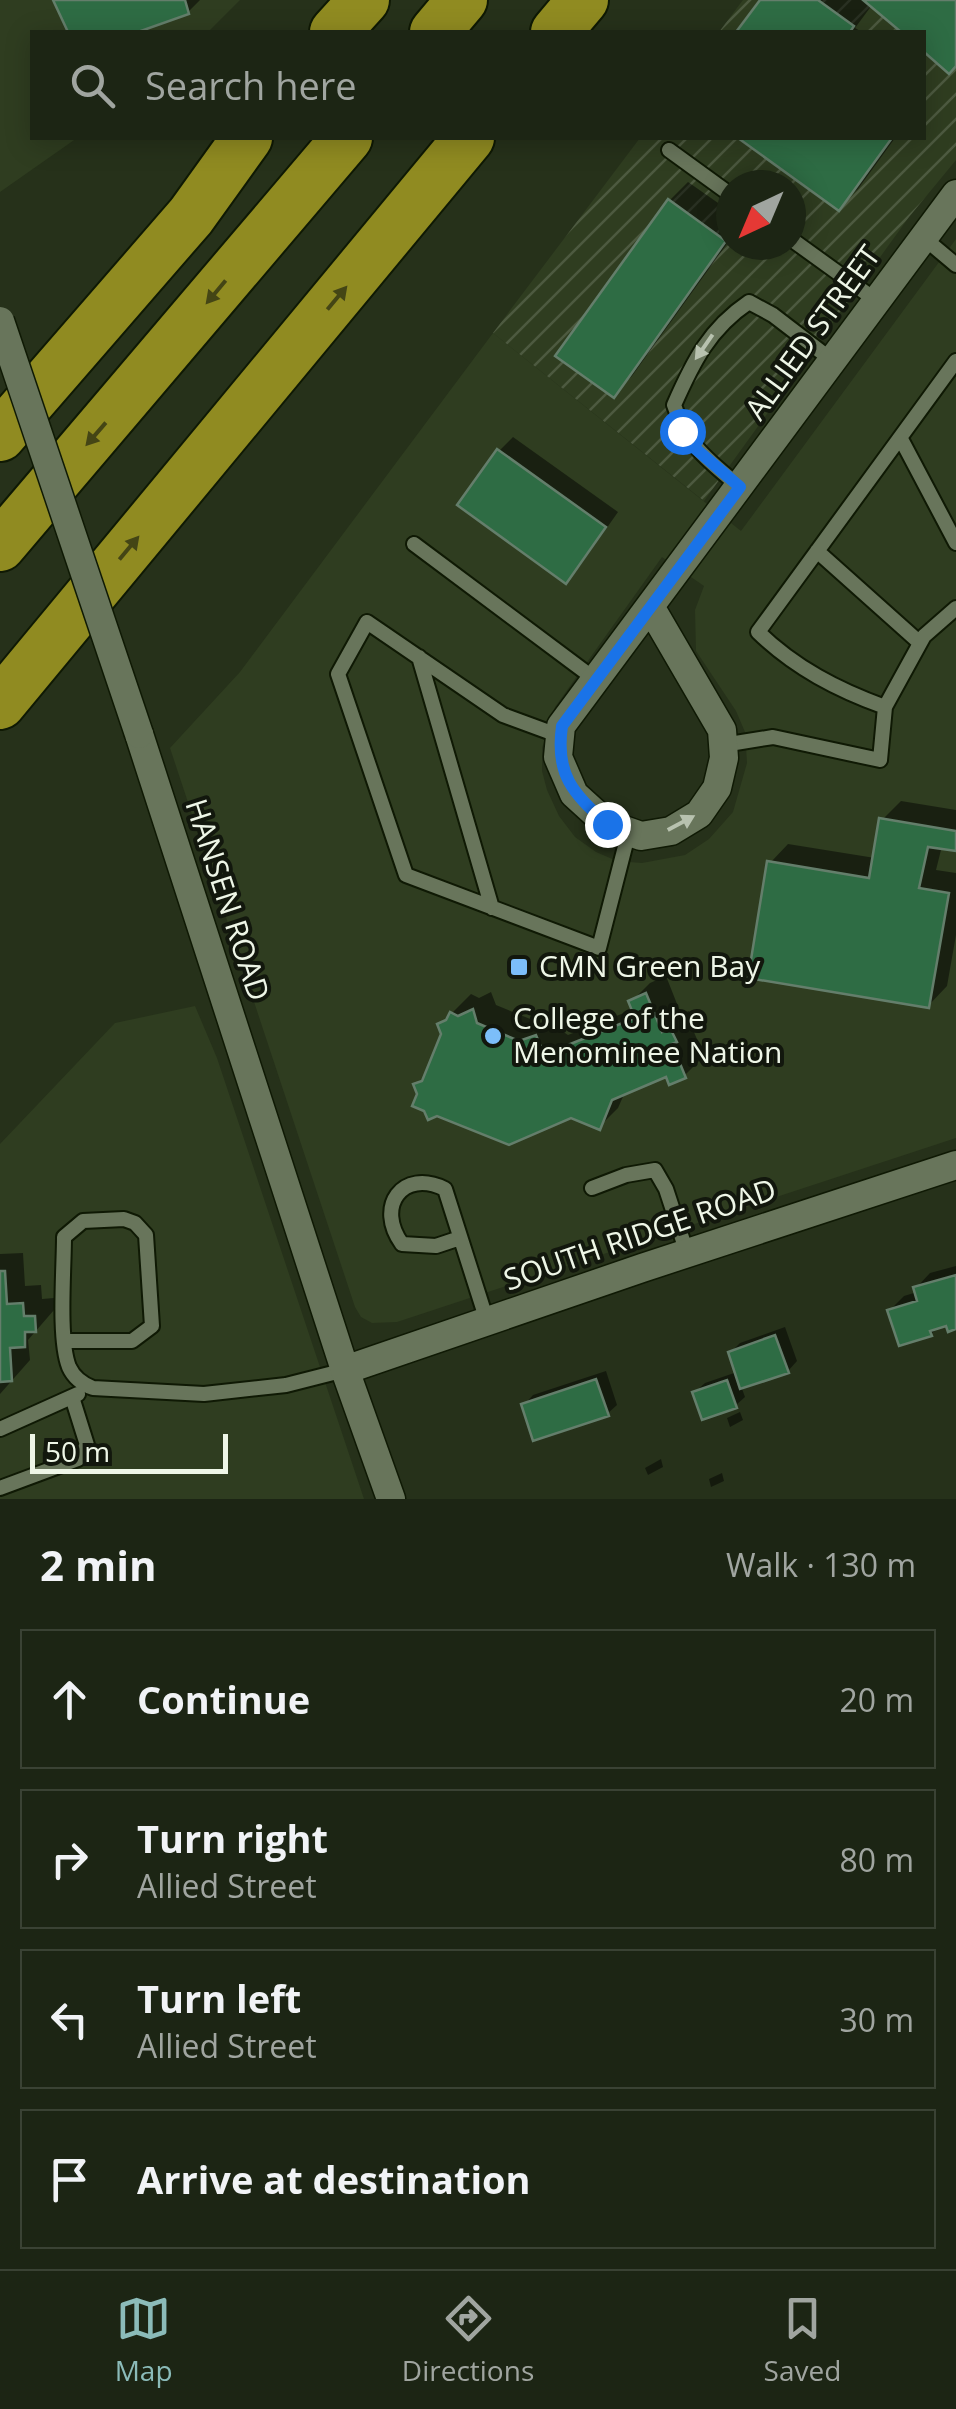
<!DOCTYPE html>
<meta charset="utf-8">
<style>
:root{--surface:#1c2514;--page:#252d1d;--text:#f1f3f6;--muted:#a0a5a0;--line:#3a4234;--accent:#8bbbb9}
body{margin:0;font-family:"Open Sans",sans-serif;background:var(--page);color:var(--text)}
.compass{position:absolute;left:716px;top:170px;width:90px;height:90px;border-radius:50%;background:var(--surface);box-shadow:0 5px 25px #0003;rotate:224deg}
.scale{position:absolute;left:30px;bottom:25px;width:198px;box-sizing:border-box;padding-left:10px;border:5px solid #eef6e7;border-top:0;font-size:28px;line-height:35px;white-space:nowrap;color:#eef6e7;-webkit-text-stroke:8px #12170d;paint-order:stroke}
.stop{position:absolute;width:30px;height:30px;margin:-22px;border:8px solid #1a73e8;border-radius:50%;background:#fff}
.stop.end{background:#1a73e8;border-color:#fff;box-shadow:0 2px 10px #0008}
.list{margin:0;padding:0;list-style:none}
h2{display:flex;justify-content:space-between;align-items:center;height:130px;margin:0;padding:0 40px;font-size:42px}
h2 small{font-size:32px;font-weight:400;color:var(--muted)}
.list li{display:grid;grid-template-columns:65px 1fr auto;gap:30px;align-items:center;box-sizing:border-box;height:140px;margin:0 20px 20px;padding:0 20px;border:2px solid var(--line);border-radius:0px}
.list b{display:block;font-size:38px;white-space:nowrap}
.list p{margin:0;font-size:32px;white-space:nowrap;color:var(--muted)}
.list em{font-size:32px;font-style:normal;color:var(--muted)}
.icon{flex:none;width:55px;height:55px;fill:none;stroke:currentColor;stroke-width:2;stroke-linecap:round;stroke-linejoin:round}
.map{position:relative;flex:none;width:956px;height:1499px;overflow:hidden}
.search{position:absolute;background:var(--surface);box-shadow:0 5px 25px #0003;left:30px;right:30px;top:30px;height:110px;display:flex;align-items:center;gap:25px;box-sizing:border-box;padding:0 35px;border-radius:0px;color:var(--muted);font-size:38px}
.sheet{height:770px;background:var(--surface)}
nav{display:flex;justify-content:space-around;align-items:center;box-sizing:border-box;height:140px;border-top:2px solid var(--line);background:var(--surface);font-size:28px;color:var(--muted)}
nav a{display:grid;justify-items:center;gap:5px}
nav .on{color:var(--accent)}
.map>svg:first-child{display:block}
.built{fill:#2f3d20;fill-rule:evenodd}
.industrial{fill:url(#industrial-furrows);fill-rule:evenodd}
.shadow{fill:#0007}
.building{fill:#2e6c44;stroke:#647e6b;stroke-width:2.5}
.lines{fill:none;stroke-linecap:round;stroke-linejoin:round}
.service-casing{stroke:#0f1904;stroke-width:18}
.minor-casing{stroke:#0f1904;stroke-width:31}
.motorway-casing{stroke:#0f1904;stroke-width:54}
.service{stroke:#68755b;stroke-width:14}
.minor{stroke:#68755b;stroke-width:28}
.motorway{stroke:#908b21;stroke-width:50}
.minor-bridge-casing{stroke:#0f1904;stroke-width:31;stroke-linecap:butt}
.minor-bridge{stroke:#68755b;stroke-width:28}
.oneway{fill:#444515}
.oneway2{fill:#b8c2af}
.route{stroke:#1a73e8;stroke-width:12}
.poi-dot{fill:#7cbef9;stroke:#12170d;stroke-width:4}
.labels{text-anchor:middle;stroke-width:8;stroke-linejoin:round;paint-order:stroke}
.street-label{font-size:30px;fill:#eef6e7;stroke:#12170d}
.poi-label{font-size:30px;fill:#eef6e7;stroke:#12170d;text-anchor:start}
</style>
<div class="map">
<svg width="956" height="1499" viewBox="0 0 956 1499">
<defs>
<pattern id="industrial-furrows" width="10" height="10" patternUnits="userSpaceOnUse" patternTransform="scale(2.5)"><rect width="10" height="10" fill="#2f3d20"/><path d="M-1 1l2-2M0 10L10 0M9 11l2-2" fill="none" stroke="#4d5a40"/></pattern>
</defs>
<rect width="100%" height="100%" fill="#26311a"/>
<path class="built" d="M0,0h240l-32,32h-176v106h45l-77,54z
M956,239v899l-559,184 -25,1 -11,-6 -6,-10 -185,-559 70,-76 253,-339 248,198zM662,557l42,29 -9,24 1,41 40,60 9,21 2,31 -14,49 -24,27 -24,16 -43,8 -25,-2 -21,-9 -21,-15 -16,-21 -12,-26 -5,-19v-23l13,-41z
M195,1006l22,52 147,441h-364v-355l115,-121z"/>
<path class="industrial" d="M743,0h213v160l-47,57 -205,284 -211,-168 147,-195h284v-106h-205zM731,185h60v60h-60z"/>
<path class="shadow" d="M57,0h143l-12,12 -57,20h-61z
M763,0h193v64l-7,7 -25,-22v-17h-20l-32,-27 -17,23 7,4h-123z
M743,138h152l-37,51 -19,18z
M688,182l43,30v26l-99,138 -19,19 56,-194z
M513,437l105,75 -38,54 -15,14 -66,-129z
M901,801l55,9v39l-14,-3 -6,24 20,3v62l-9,51 -19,20 -158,-143 18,-19 87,14 7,-38z
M666,976l15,38 8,-3 5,10 -3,4 13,31 -19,19 -18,-1 -42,18 -7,16 -19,19 -28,-12 -151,-21 -4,-9 12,-12 16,-39 -4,-9 31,-31 8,4 12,-6 5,13 44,18 15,-5 4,11 9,6 66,-26 -3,-7 19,-19z
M23,1253l2,33 16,-1 1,14 12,-1v12l-26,30 2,20 -30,34v-140z
M956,1266v61l-8,-4 -9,3 -8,8 -41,-24 14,-14 13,-4 -1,-4 14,-15z
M785,1327l12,34 -9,10 -47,15 4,11 -10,9 -40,-14 10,-9 32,-11 -7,-19 10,-10z
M606,1371l11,34 -10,9 -83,-9 9,-10z
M740,1412l3,8 -13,7 -3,-9z
M661,1459l2,8 -15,8 -3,-7z
M722,1473l2,8 -13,6 -2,-8z"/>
<path class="building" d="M53,0h132l4,14 -51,18h-70z
M760,0h58l36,26 -4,6h-114z
M863,0h93v66l-7,8 -25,-22v-20h-23z
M738,138h154l-53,73z
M668,199l58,42 -112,157 -59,-42z
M497,449l109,78 -40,57 -109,-79z
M879,818l77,13v20l-28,-4 -9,41 30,5 -20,115 -181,-30 19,-117 102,17z
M646,993l16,39 8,-4 7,14 -5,2 14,34 -17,7 -3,-8 -54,23 -12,30 -29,-12 -62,27 -72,-29 -9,4 -4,-9 -12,-5 5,-12 -4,-10 9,-3 19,-47 -4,-10 9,-4 4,-8 8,4 15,-7 4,14 42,18 17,-6 5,12 7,6 87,-35 -7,-17z
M0,1271h5l2,33 16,-1 1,13h11l1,16h-11v15l-15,1 2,33 -12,1z
M956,1275v54l-8,3 -2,-6 -16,5 2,5 -33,10 -12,-36 30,-9 -4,-14z
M775,1335l14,38 -49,16 -12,-37z
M596,1379l13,37 -76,25 -12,-37z
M727,1380l10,28 -35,12 -10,-28z"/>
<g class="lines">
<g class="service-casing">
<path id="service" d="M669,150l62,45
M924,238l32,27
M791,239l86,62
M956,361l-198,271c37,36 80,58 127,75l39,-71 32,-28
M901,439l55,104
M740,487c-31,-26 -53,-41 -66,-82 19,-43 35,-76 75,-103l24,13 60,46
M414,544l182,136
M817,551l103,92
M419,657l73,251
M560,736l-57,-21 -136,-93 -29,52 68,201 193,73 30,-117
M723,745l50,-8 107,23 5,-53
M592,1188l34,-13 29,-5 11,19 21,64
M460,1238l-24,8 -34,-2c-27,-37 0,-76 43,-55l42,132
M66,1341h66l20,-15 -6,-91 -11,-12 -11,-4 -41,2 -19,16c0,33 -6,102 5,130 5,11 13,17 24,21l111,6 82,-9 59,-15
M0,1429l78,-35
M0,1488l78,-29 9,-14 -15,-48"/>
</g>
<g class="minor-casing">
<path id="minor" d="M651,608l71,122 2,28 -7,30 -18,26 -28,17 -30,5 -34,-12 -33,-30 -16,-37 3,-31 395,-532
M139,734l206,636 46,129
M345,1370l297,-102 314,-103"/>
</g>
<g class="motorway-casing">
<path id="motorway" d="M335,32l29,-32
M435,32l27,-32
M556,32l27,-32
M0,436l191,-220 56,-78
M0,546l347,-408
M0,704l469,-566"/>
</g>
<use href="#service" class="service"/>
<use href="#minor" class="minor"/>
<use href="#motorway" class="motorway"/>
<g class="minor-bridge-casing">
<path id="minor-bridge" d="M0,321l139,413"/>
</g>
<use href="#minor-bridge" class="minor-bridge"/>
</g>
<defs><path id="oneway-solid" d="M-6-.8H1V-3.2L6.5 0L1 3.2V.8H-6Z" transform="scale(2.5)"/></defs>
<g class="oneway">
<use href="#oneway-solid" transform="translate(216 292) rotate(130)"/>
<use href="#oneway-solid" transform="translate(337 298) rotate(-50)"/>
<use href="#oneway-solid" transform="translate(96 434) rotate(131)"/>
<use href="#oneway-solid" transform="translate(129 548) rotate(-50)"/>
</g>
<g class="oneway2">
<use href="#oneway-solid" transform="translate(704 347) rotate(125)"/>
<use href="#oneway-solid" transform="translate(681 823) rotate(-28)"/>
</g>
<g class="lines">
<path class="route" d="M607,824c-34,-31 -52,-49 -45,-98l178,-239 -43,-37 -15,-19"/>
</g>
<g class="poi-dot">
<rect x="509" y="957" width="20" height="20" rx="5"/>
<circle cx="493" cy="1036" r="10"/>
</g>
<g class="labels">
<g class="street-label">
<text transform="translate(813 333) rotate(-54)" y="10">ALLIED STREET</text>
<text transform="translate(227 900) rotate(72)" y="10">HANSEN ROAD</text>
<text transform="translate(640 1235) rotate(-19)" y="10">SOUTH RIDGE ROAD</text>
</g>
<g class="poi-label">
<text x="539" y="977">CMN Green Bay</text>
<text x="513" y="1029">College of the<tspan x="513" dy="34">Menominee Nation</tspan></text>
</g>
</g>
</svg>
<svg class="compass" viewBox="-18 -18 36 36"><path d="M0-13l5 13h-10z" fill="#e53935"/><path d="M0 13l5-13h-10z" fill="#a0a5a0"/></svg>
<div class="scale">50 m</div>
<div class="stop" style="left:682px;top:431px"></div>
<div class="stop end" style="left:607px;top:824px"></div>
<div class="search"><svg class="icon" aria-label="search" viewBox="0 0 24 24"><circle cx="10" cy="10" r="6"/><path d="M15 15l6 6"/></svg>Search here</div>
</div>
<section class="sheet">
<h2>2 min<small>Walk · 130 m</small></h2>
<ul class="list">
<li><svg class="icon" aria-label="ahead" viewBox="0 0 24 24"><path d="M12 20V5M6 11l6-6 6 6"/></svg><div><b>Continue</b></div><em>20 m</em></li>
<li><svg class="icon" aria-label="right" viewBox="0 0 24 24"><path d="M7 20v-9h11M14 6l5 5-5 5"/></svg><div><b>Turn right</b><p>Allied Street</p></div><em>80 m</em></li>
<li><svg class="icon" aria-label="left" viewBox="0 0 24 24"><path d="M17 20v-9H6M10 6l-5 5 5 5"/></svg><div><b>Turn left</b><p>Allied Street</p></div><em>30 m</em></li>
<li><svg class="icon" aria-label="arrive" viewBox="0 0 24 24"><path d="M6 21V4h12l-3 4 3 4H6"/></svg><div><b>Arrive at destination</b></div></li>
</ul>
</section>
<nav>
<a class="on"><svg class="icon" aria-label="map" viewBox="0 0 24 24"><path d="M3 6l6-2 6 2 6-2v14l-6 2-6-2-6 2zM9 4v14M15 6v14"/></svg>Map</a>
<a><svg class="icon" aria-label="directions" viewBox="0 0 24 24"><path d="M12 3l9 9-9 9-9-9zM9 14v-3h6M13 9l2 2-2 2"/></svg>Directions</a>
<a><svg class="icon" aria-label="saved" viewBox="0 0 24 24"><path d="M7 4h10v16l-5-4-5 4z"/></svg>Saved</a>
</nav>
